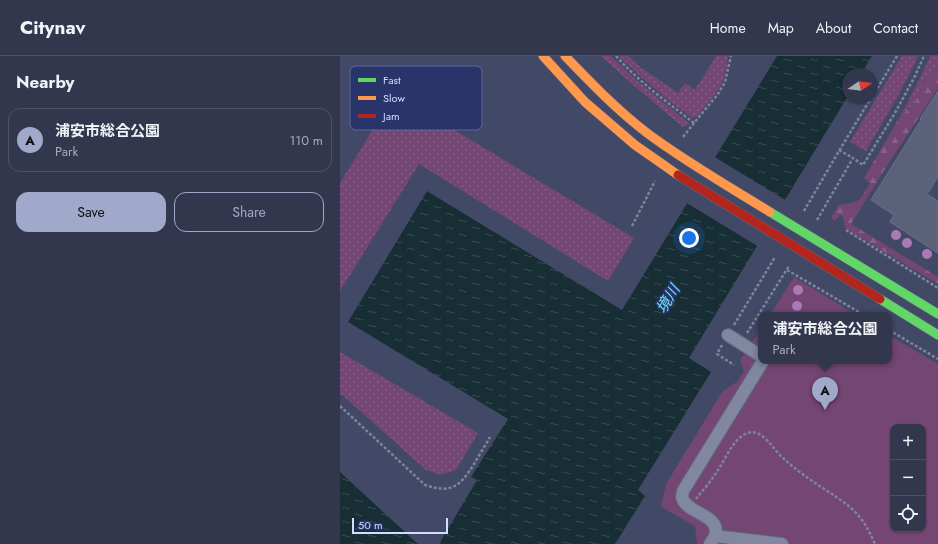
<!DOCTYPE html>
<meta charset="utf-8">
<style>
:root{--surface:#32374d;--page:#3d4257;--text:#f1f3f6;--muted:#a8acb6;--line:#4d5165;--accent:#a0a9ca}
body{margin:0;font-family:Jost,"Noto Sans JP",sans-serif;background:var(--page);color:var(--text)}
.controls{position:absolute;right:12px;bottom:12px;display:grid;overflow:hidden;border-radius:8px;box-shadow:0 1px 3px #0004}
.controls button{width:36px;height:36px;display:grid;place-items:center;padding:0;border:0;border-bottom:1px solid var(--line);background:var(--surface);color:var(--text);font:20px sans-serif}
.compass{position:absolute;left:502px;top:12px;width:36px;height:36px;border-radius:50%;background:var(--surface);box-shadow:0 1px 3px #0004;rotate:77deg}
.scale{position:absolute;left:12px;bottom:10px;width:96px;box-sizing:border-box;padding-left:4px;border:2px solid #d3ddff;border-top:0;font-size:11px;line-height:14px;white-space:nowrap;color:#d3ddff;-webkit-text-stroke:3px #29346a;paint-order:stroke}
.you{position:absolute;left:349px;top:182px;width:14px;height:14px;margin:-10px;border:3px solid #fff;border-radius:50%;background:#1a73e8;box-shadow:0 0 0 6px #1a73e833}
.badge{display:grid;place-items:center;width:26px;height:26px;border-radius:50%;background:var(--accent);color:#111;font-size:13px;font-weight:700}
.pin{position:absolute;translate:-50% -33px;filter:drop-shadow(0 1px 2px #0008)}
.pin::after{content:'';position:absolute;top:21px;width:14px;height:12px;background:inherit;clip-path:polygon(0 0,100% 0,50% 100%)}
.popup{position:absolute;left:418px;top:256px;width:134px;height:52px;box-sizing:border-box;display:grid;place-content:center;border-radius:8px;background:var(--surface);filter:drop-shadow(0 1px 3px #0005);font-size:13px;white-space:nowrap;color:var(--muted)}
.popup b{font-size:15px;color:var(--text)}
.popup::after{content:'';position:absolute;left:50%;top:100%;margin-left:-8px;border:8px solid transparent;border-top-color:var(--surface)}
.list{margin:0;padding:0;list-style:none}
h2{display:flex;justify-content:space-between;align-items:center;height:52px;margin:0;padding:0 16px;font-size:17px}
h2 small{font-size:13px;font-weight:400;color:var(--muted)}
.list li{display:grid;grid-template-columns:26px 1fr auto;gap:12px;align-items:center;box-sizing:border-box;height:64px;margin:0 8px 8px;padding:0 8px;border:1px solid var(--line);border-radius:12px}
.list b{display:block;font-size:15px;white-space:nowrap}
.list p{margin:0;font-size:13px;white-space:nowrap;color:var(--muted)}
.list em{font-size:13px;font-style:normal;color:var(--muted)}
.actions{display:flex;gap:8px;padding:12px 16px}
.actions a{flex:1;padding:9px 0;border:1px solid var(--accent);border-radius:12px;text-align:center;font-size:14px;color:var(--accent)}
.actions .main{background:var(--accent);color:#111}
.icon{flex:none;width:22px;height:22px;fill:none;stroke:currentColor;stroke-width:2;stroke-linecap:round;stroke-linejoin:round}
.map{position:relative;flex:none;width:598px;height:488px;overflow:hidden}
header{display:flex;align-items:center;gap:24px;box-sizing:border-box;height:56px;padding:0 20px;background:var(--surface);border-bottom:1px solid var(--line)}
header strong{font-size:19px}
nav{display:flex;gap:22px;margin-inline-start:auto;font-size:14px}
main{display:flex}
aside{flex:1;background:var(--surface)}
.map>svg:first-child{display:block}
.grass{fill:url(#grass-dots)}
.forest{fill:url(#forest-firs)}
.park{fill:#744673;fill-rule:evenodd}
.water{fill:url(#water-ripples)}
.pier{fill:#424967}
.building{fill:#5a6179;stroke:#6a7089}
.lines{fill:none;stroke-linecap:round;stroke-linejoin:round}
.street-casing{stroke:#606680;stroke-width:14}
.fast-casing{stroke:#606680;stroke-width:10}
.slow-casing{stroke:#606680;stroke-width:10}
.jam-casing{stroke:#606680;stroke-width:10}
.path{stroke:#7e8499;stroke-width:2.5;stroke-dasharray:3 2;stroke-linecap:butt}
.street{stroke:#81879e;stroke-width:12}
.fast{stroke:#63d668;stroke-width:9}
.slow{stroke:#ff974d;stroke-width:9}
.jam{stroke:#b3261e;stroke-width:9}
.tree{fill:#a97ab3}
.labels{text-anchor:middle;stroke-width:3.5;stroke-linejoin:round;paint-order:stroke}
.water-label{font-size:15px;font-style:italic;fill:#6ee4fb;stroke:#29346a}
.key{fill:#29346a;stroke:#5c6797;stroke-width:1}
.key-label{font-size:11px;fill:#d3ddff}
</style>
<header>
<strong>Citynav</strong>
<nav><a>Home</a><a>Map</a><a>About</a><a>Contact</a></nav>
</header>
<main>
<aside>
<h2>Nearby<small></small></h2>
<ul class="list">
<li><span class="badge">A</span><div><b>浦安市総合公園</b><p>Park</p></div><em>110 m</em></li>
</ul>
<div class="actions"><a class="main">Save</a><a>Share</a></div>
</aside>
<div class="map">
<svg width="598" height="488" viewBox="0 0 598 488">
<defs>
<pattern id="grass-dots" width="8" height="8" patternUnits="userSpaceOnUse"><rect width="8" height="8" fill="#744673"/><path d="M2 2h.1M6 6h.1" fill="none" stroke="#876088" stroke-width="1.8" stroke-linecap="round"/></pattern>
<pattern id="forest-firs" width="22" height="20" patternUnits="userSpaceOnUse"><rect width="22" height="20" fill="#744673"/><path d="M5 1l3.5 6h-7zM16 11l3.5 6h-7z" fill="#876088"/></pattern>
<pattern id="water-ripples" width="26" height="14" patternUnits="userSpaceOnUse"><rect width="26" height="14" fill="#172e35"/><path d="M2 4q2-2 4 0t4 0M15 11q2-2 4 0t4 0" fill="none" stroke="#384c53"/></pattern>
</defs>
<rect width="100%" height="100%" fill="#424967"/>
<path class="grass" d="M261,0h10l24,23 55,45 -7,3 -50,-42z
M279,0h9l12,11 38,26 7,-10 10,7 21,-34h12c-1,9 -2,19 -7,28 -6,12 -16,22 -24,33l-3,1h-2l-28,-21 -25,-22z
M562,0h16c-15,33 -34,64 -52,95l-16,-9z
M590,0h8v13l-12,9 -13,29 -12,8 19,-37z
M64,44l230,138 -26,43 -189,-117 -79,127v-108l49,-80z
M0,296l138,81 -22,37 -15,5 -15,-5 -86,-77z"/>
<path class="forest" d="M598,13v19l-50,76 -37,60 87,53v7l-93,-56 -2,-11 -3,-2 -5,6 -4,-3 8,-13 17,-3 4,-3 10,-16 -6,-5 37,-63 12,-8 13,-29z"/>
<path class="park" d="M454,221l62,38h-86z
M421,272v33h128v-26l49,29v180h-241l-2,-18 -34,-19 5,-23 56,-92 16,-11 6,-10 -4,-11zM553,371h30v102h-30z"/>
<path class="water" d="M437,0h95l-11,18h-13v22l-159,262 22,14 -73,118 7,6 -30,48h-176l38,-64 -6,-3 37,-58 -160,-97 79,-131 195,119z
M0,416l78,72h-78z"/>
<path class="pier" d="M373,100l74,45 -28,46 -74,-45z"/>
<path class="building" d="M598,35v86l-11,17 11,7v52l-48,-31 4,-7 -23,-15 50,-80 -1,-1z"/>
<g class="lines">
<g class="street-casing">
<path id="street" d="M388,279l33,21
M375,480l67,8
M370,488c2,-3 4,-6 5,-8 7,-22 -30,-22 -33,-39 0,0 1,-6 1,-6l80,-130"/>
</g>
<g class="fast-casing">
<path id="fast" d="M430,156l168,102
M540,243l58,36"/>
</g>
<g class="slow-casing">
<path id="slow" d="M203,0l42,46 50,43 43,30
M225,0c26,27 52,54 82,77 39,29 81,53 123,79"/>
</g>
<g class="jam-casing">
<path id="jam" d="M338,119l202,124"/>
</g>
<path class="path" d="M276,0c23,26 51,46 78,67l24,-29 7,-12 6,-26
M532,41l25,-41
M343,81l11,-14
M499,94l14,8
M464,155l32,-55 35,-58
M477,164l36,-62 10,7 32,-52 20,-37 9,-20
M292,170l23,-45
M506,174l92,58
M447,214l77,45
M394,269l41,-68
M549,274l49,29
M407,277l42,-67
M382,289l-5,9 17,11
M0,350l85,79c27,9 35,1 49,-21 5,-9 11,-18 16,-27
M356,443c7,-9 16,-19 22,-29 8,-12 16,-33 30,-37 15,-5 25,17 35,25 15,14 32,25 49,36 8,6 17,11 24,19 9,9 14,20 19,31"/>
<use href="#street" class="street"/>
<use href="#fast" class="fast"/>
<use href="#slow" class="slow"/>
<use href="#jam" class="jam"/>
</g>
<g class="tree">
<circle cx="556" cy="179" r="5"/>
<circle cx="567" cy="187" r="5"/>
<circle cx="587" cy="198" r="5"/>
<circle cx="458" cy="234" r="5"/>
<circle cx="457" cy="250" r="5"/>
</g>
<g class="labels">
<g class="water-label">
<text transform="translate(328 243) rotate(-59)" y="5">境川</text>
</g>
</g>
<rect x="10" y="10" width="132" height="64" rx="6" class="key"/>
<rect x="18" y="22" width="18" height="4" fill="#63d668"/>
<rect x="18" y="40" width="18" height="4" fill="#ff974d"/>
<rect x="18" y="58" width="18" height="4" fill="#b3261e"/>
<g class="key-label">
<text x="43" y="28">Fast</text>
<text x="43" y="46">Slow</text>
<text x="43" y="64">Jam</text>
</g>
</svg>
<div class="controls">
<button>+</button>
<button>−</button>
<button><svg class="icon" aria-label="locate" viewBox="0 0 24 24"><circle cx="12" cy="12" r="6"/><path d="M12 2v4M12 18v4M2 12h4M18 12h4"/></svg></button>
</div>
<svg class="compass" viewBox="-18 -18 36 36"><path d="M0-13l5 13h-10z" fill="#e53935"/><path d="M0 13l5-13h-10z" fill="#a8acb6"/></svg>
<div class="scale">50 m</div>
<div class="you"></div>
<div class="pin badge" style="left:485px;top:354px">A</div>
<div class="popup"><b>浦安市総合公園</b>Park</div>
</div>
</main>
